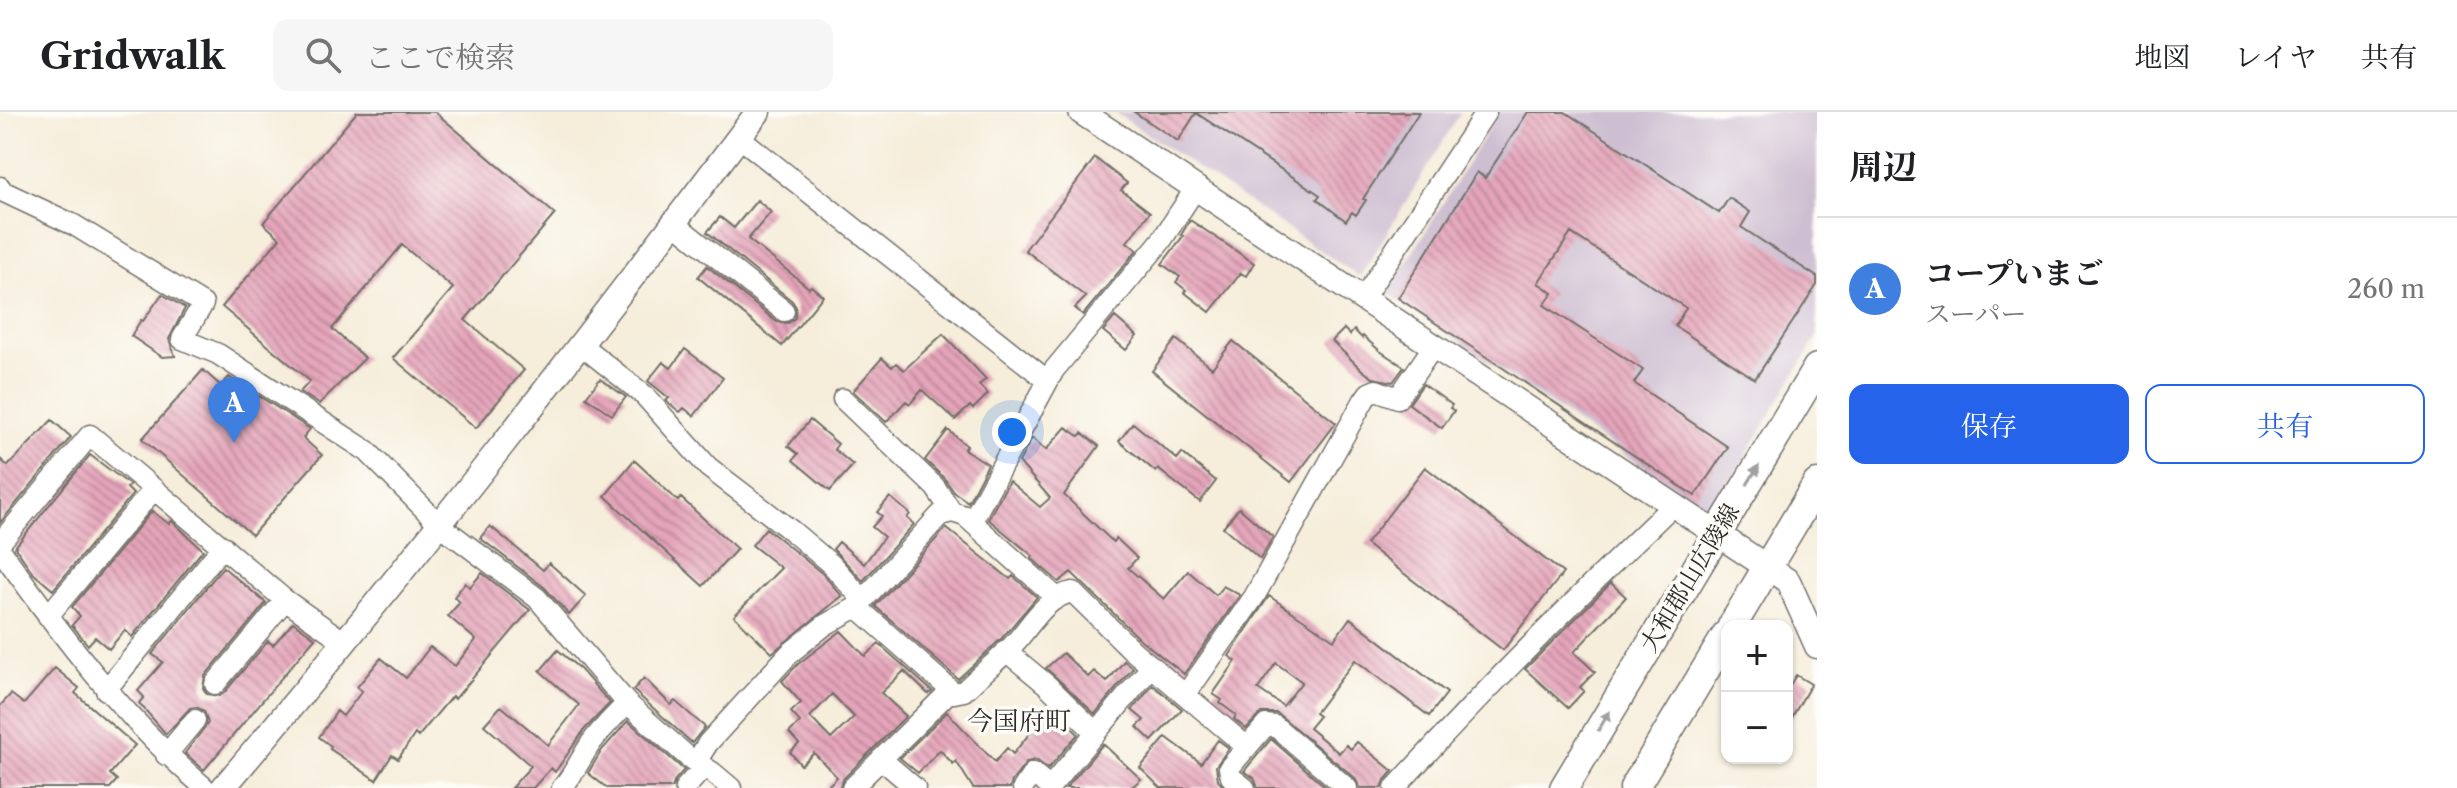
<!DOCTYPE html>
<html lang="ja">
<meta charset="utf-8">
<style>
:root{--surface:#fff;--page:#f6f6f6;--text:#202124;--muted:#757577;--line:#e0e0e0;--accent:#2563eb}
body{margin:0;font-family:"Libre Caslon Text","Noto Serif JP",serif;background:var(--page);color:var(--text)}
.controls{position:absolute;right:24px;bottom:24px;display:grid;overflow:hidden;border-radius:16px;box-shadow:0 2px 6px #0004}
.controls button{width:72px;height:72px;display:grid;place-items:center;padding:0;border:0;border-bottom:2px solid var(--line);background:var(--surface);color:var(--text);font:40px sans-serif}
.you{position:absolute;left:1012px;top:320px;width:28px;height:28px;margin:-20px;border:6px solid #fff;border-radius:50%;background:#1a73e8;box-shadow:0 0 0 12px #1a73e833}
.badge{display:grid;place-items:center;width:52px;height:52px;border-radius:50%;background:var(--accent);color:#fff;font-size:26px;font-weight:700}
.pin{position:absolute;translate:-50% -66px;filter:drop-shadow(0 2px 4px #0008)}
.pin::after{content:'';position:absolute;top:42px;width:28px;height:24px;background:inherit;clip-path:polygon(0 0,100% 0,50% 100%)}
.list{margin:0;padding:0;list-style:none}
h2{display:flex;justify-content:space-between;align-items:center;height:104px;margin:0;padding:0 32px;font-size:34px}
h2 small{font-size:26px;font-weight:400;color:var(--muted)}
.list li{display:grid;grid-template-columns:52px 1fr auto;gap:24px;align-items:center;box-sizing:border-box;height:144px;padding:0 32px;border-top:2px solid var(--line)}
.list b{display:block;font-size:30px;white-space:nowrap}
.list p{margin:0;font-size:26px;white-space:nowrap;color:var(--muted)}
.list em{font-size:26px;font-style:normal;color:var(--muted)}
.actions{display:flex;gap:16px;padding:24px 32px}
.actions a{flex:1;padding:18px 0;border:2px solid var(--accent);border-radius:16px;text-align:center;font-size:28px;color:var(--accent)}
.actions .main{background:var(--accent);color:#fff}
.icon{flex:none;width:44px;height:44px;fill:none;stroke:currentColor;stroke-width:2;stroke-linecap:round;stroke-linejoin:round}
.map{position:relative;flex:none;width:1817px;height:676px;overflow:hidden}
header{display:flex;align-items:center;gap:48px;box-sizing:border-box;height:112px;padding:0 40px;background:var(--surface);border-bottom:2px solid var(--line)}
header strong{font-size:38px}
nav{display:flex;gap:44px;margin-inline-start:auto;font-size:28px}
.search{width:560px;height:72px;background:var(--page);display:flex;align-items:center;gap:20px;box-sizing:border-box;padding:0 28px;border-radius:16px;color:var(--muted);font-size:30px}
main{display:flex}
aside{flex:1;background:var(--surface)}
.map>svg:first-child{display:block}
.industrial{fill:#cebed1}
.building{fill:url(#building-back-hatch);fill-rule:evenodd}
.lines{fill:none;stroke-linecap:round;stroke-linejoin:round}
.minor-casing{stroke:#726f68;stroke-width:23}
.tertiary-casing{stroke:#726f68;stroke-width:27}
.secondary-casing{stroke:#726f68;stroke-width:31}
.minor{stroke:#fff;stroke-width:20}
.tertiary{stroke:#fff;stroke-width:24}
.secondary{stroke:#fff;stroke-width:28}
.oneway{fill:#a0a0a0}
.labels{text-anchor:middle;stroke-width:7;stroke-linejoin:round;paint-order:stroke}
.street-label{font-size:24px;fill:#2b2b2b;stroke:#fdfcf7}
.neighbourhood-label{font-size:26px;fill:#2b2b2b;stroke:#fdfcf7}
</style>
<header>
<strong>Gridwalk</strong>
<div class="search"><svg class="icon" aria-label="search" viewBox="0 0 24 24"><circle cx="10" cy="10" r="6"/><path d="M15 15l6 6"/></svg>ここで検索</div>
<nav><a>地図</a><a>レイヤ</a><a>共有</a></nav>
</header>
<main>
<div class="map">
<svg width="1817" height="676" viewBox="0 0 1817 676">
<defs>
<pattern id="building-back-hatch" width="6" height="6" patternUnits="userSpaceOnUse" patternTransform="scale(2)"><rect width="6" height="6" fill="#e5a4ba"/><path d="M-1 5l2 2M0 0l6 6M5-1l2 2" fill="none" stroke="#ba8697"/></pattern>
</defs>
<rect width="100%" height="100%" fill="#fdfcf7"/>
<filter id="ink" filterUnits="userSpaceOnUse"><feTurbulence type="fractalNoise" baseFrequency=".0125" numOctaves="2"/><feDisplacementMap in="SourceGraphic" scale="16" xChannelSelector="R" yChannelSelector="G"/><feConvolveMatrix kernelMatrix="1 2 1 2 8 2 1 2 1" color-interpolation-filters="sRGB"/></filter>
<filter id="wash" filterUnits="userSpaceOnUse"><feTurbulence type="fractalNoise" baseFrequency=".006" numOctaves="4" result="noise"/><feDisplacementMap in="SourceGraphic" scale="32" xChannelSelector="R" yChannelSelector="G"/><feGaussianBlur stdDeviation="1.8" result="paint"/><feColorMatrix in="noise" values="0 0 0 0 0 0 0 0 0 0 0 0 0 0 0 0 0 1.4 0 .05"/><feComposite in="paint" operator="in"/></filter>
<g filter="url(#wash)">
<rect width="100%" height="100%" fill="#f6edda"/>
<path class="industrial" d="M1114,0h347l-101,165z
M1499,0h318v225l-106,177 -323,-221z"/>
<g id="blocks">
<path class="building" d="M357,0h78l120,102 -90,106 59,50 -48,58 -83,-70 60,-70 -51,-43 -70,84 33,29 -46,46 -19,-12 10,-11 -88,-74 58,-69 -17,-15z
M1134,0h285l-56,87 3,1 -10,15 -4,-3 -6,9 -29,-22 3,-4 -124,-82 -18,28z
M1528,0h37l154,101 10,-15 21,14 -9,15 76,50v8l-62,94 -80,-53 11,-18 -115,-75 -33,50 15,10 -9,12 99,65 -9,13 94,64 -33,49 -297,-198 79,-126 8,6z
M1095,46l32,25 -6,7 29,22 -23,30 10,8 -54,65 -8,-7 11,-11 -61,-47z
M757,88l14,12 -23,27 61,49 2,-2 12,10 -41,50 -84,-69 9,-11 70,56 11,1 7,-5 1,-11 -4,-6 -85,-69 13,-15 14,11z
M1190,108l64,43 -8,13 -5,-3 -31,39 -26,-20 2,-2 -10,-8 4,-5 -18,-13 21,-28 -2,-1z
M162,182l23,14 -16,31 6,17 -13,1 -31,-21 10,-16 2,1z
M1115,205l22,19 -11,14 -23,-19z
M1344,217l6,6 4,-5 8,8 1,-2 17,15 24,16 -11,15 -20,-4 -10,-7 -31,-30z
M943,222l43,45 -7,6 9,9 -15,15 -3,-3 -15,14 -33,-30 -12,14 -4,-3 -20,21 -33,-31 29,-33 10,9 4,-4 8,7z
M1176,227l36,29 21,-27 103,82 -45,59 -139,-111z
M685,237l38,29 -29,38 -10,-8 -4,4 -14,-11 3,-3 -21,-17 15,-19 8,6z
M203,258l18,16 8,-9 29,21 1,-2 51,33 -7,9 19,17 -70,80 -110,-96z
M600,267l26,18 -14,18 -26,-18z
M1423,272l29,21 -2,3 4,3 -12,17 -33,-24z
M52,308l19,17 -71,86v-64l8,7z
M810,308l28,24 -4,5 19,16 -23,26 -37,-31 5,-6 -10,-8z
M1133,311l44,36 5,-6 34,28 -16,21 -42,-33 -2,3 -37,-31z
M1066,315l13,9 3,-3 17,13 -35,49 49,47 3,-4 21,20 -9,10 36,31 24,-28 28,24 7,-9 17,9 -56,79 -43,-34 -70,-68 -12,10 -28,-24 2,-2 -45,-37 21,-38 31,26 10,-9 -31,-36 13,-24 14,12z
M948,318l19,16 -3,3 24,15 -20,38 -14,-10 -10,-14 -19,-18z
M90,343l40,30 -3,3 6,6 -80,96 -20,-17 -18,-26z
M634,348l44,41 3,-3 56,51 -34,37 -98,-90z
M1425,355l138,106 -60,77 -137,-106z
M890,385l20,17 -3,4 7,6 -51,57 -30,-32 6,-7 25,22 20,-27 -12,-10 10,-11 -5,-4z
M1239,396l34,29 -13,22 -37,-32z
M152,399l17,13 3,-3 31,29 -71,87 -7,-7 -16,19 -14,-12 -7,8 -16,-20 8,-9 -8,-9z
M490,414l53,44 6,-7 37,33 -17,19 -24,-27 -65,-50z
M766,416l57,46 19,22 -70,57 -38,-37 47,-48 -29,-23z
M946,416l64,51 3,-3 24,21 -35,41 -44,41 -83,-73z
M223,455l43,36 -61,73 -2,12 4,6 12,2 5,-3 44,-52 5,4 20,-23 22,16 -111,132 -19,-17 23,-30 -4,-12 -8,-4 -6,1 -24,26 -27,-31 5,-6 -6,-6 25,-29 -11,-8z
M482,461l48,37 -75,89 -3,-3 -34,41 -3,-3 -17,25 -6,-4 -16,25 -46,-31 1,-3 -12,-9 18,-26 6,5 19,-25 -5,-4 24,-29 25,20 24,-31 25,19 21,-26 -28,-24 12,-14 -6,-5 11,-14 5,4z
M1611,471l15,14 -52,55 21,20 -15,15 4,4 -16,17 -43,-39z
M1269,484l65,44 16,-22 97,75 -18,23 -74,-56 -40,53 4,3 -10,12 30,25 7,-8 5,4 6,-7 36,29 -8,9 -3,8h-22l-5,-10 -78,-65h-16l-15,16 -12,-10 2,-4 -16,-12 2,-3 -9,-6 23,-33 -7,-5zM1276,551l26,19 -19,24 -25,-17z
M841,519l24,25 14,-12 53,47 -4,3 -24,-23 -23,22 25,23 -63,63 -4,9h-13l11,-11 -23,-24 -13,12 -11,-13 9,-8 -10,-11 11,-11 -9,-10 10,-9 -19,-22 17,-18zM832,582l22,23 -23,22 -21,-22z
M558,538l23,20 29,33 -25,26 -30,43 -4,-4 -18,20h-22l20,-22 -47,-41 17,-19 47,39 31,-40 -39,-34z
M1063,541l25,24 6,-6 13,11 17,-21 9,7 -38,46 -49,-46z
M55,556l24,20 -4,5 60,52 -25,29 7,6 -7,8h-110v-82l11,-12 13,10z
M1796,563l15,9 -24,42v-36z
M644,566l27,27 4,-4 30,26 -13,16 -59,-53z
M1153,573l29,24 -30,32 -15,-14 7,-7 -12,-10z
M1051,595l27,27 -30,35 -12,-9 -9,2 -15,19 -2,7h-37l-17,-27 -3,3 -13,-14 -22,23 -18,-15 47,-46 48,50 12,-14 6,6z
M628,609l56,49 -9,10 -3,8h-65l-19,-15 14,-23z
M1166,625l35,26 17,-23 11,8 -13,18 2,14 6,8h-63l-21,-20z
M1271,627l56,49h-69l-4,-10 -10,-7z
M1103,632l38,35 -10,9h-65z"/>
</g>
</g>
<g filter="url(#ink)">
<use href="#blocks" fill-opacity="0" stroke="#726f68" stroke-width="2"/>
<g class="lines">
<g class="minor-casing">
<path id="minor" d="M739,25l309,244
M0,75l2,4 72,34 129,79 -21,35 36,15 149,97 74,75 96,72 90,105 61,54 24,15 19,16
M674,111l110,88
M1362,188l124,-188
M581,233l63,50 64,72 85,65 39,33 31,35
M843,287l92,88 17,25
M972,409l82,-151 107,-129 34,-52
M0,431l90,-108 64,54
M0,437c61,86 124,170 205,239
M857,495l97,86 10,-2c15,-15 32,-29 47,-44 18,-18 34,-51 62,-55l59,58 115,97
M48,504l106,-127 131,111 61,43
M1006,539l41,34 49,48
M215,572l70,-84
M106,578l117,-144
M1186,582l68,-97 110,-197 5,-7 7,-3 22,8 35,-51
M166,643l29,-35
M881,647l34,29
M696,650l12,-19 82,-90 35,-28 32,-18 83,-92 12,-3 13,4 92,82
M562,676c12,-14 19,-30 29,-45 11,-15 24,-27 36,-40
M685,676l19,-21
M852,676l99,-98
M1023,676l10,-15 17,14 102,-121
M1245,676l-14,-11 -2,-9 37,-43 9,1 72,62
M1395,676c89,-97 182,-191 277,-282"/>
</g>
<g class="tertiary-casing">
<path id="tertiary" d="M1081,0l707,469 29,65
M223,676c186,-219 362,-447 535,-676"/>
</g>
<g class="secondary-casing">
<path id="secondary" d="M1732,514l85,-142
M1564,676l253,-420
M1634,676l93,-154"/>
</g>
<use href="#minor" class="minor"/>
<use href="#tertiary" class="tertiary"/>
<use href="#secondary" class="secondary"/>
</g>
<defs><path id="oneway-solid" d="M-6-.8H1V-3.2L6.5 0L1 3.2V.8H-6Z" transform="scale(2)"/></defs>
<g class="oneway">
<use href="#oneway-solid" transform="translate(1753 363) rotate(-59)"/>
<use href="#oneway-solid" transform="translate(1604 609) rotate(-59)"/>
</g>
</g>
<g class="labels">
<g class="street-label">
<text transform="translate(1690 466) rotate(-59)" y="8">大和郡山広陵線</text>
</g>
<g class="neighbourhood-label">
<text x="1019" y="618">今国府町</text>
</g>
</g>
</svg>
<div class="controls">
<button>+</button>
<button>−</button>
</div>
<div class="you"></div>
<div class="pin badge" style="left:234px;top:331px;background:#3f7fe0">A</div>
</div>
<aside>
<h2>周辺<small></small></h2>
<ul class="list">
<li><span class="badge" style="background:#3f7fe0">A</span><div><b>コープいまご</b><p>スーパー</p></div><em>260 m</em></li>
</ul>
<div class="actions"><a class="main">保存</a><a>共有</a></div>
</aside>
</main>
